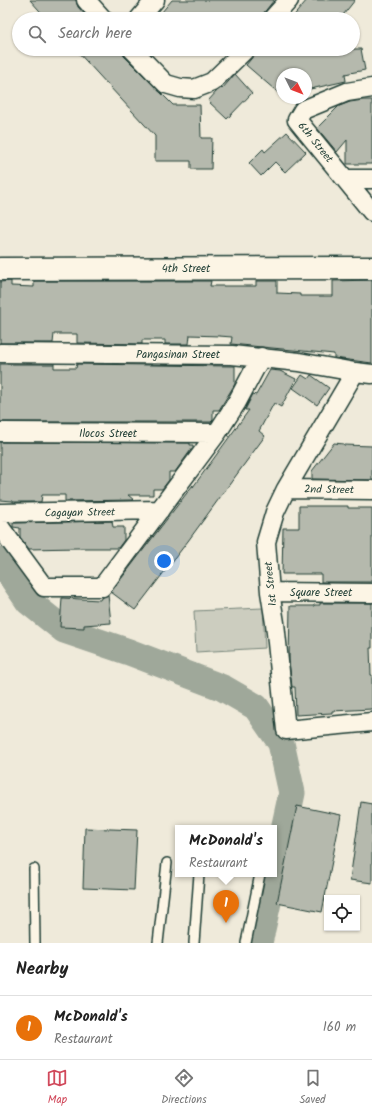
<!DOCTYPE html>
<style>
:root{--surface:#fff;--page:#f6f6f6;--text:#222;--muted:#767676;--line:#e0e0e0;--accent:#d1495b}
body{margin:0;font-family:Kalam,sans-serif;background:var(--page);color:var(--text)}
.controls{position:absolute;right:12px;bottom:12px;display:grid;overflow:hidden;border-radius:0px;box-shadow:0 1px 3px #0004}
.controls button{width:36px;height:36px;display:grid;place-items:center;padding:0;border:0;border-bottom:1px solid var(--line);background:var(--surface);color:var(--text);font:20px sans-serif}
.compass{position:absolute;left:276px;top:68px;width:36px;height:36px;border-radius:50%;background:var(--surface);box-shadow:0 1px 3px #0004;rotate:132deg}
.you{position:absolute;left:164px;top:561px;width:14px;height:14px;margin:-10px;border:3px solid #fff;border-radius:50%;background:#1a73e8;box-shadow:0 0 0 6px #1a73e833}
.badge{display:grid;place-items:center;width:26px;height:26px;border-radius:50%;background:var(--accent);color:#fff;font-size:13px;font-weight:700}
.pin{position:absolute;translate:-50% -33px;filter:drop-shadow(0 1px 2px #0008)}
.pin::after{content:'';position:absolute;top:21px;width:14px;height:12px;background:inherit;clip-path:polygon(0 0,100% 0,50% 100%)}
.popup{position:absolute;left:175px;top:825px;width:102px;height:52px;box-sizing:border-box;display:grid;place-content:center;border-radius:0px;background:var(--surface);filter:drop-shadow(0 1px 3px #0005);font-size:13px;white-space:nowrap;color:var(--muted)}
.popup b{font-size:15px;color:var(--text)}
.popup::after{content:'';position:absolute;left:50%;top:100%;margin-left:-8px;border:8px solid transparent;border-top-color:var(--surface)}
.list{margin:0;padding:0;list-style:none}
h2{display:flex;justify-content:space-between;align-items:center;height:52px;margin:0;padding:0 16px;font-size:17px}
h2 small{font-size:13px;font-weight:400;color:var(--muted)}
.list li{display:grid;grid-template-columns:26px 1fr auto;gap:12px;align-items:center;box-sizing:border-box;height:64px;padding:0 16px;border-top:1px solid var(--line)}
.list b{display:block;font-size:15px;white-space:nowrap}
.list p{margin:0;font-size:13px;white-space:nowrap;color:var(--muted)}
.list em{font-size:13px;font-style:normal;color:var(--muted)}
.icon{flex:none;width:22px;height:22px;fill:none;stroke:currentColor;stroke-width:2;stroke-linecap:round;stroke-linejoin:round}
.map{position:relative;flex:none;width:372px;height:943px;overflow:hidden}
.search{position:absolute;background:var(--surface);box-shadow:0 1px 3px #0004;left:12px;right:12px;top:12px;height:44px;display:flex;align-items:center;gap:10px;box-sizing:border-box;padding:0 14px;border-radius:22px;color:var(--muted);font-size:15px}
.sheet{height:116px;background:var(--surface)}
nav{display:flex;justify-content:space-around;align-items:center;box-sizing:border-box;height:56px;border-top:1px solid var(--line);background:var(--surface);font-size:11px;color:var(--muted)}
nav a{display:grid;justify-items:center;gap:2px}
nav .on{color:var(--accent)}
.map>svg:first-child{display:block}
.green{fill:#cccdbf;stroke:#76857a}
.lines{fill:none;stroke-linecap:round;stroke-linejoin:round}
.river{stroke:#9fa89a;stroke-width:27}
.building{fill:#b5b9ad;stroke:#1f3d34}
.lane-casing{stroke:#1f3d34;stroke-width:12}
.street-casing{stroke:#1f3d34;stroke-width:21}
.secondary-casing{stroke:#1f3d34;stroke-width:25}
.lane{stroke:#fcf5e5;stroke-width:9}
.street{stroke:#fcf5e5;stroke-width:18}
.secondary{stroke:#fcf5e5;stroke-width:22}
.labels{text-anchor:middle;stroke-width:4;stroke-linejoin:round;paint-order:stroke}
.street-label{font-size:11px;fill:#1f3d34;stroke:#fcf5e5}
</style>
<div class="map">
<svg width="372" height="943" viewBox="0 0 372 943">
<rect width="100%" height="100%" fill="#efeada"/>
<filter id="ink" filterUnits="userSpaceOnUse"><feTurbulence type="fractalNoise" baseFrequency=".025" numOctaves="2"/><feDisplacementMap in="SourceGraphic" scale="8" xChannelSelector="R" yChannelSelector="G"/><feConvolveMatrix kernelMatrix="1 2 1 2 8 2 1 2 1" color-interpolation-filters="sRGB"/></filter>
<g filter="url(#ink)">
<path class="green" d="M263,608l2,40 -69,4 -2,-41z"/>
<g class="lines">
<path class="river" d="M0,560l29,42 35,28 65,22 94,36 33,19 25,36 11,50 -33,150"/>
</g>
<path class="building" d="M30,0h46l2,7 11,12h-42z
M172,0h102l-15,19h-103z
M307,0h48l-15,19h-49z
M75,49h46l3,7 49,49h27l1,33h11l-1,31h-20v-8h-36v-25z
M259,49h102l4,21 -20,4 1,7 -40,9v-16h-24v22l-36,-31z
M235,74l17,19 -25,26 -19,-18 9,-10 4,-3 1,1z
M363,100h9v64h-25v-24l-10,12 -20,-24 22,-22 11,-4z
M287,132l19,20 -21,20 -10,-10 -14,14 -12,-13 14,-14 2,3z
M372,280v83l-38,-5v-4l-103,-10 1,-7 -13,-1 -29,-1 -1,9h-24v-4h-23v4l-65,-1v-9h-23l-1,9h-53v-61l11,-1v5l23,1v-6h177l-1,5h46v-5h21v12l23,1v2h33v-15z
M0,364h54v4h22l1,-4 154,2h4v18l-16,26h-6v10l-2,2h-211z
M270,370l10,1 16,8 -15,28 -7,-4 -15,28 6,5 -77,105 -53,69 -24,-18 82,-107v2l56,-77h-4l8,-16 3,1z
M302,375l6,4 3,-4 18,13 -12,17 -24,-17z
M0,442l190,1v2h3v2l-18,25h-6v8l-7,9h-9v6h-25l6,5 -69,1v-6h-23l-1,7h-28v-1l-13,-1z
M334,443l10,1v1l28,1v34l-60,-1v-8z
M299,506h49v2h24v74h-51v-8h-39l1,-46h16z
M112,521l1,6h11v13l-6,8h-41l-48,1 -9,-12v-9l-7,-1v-4z
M108,595l3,28 -27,2v3l-24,-1 2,-29 38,2 1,-2z
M320,603h52v45h-2l1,27h1v34l-40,2v2l-36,2 -1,-28h-3l-3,-26 1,-55h24v-1h6z
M361,802l11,2v79l-22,-3z
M297,806l44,9 -19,97 -45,-9z
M85,828l52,2 -3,60 -51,-2z"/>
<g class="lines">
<g class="lane-casing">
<path id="lane" d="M34,869l1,74
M158,943l9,-80
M194,943l5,-69
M246,943l14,-69"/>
</g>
<g class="street-casing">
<path id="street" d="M86,0l17,19
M139,19l16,-19
M272,19l17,-19
M132,49l34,35 14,4 14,1 18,-7 34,-33
M372,88l-25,4 -44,18 -6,10 75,92
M346,179h26
M0,353l232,2 67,7 56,10 17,2
M355,372l-69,117 -11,23 -9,30 4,50 5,31 11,107 86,-8
M0,432l217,1
M286,489l86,1
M0,513l160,-3
M0,527l44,60h58l115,-154 20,-31 24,-45
M270,592l102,1"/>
</g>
<g class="secondary-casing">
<path id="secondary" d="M0,269l372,-1"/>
</g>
<use href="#lane" class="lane"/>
<use href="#street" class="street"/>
<use href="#secondary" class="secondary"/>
</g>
</g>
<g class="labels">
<g class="street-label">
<text transform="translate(316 142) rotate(51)" y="4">6th Street</text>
<text x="186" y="272">4th Street</text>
<text x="178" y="358">Pangasinan Street</text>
<text x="108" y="437">Ilocos Street</text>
<text transform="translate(329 489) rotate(1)" y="4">2nd Street</text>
<text transform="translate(80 512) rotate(-1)" y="4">Cagayan Street</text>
<text transform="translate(270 584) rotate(-96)" y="4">1st Street</text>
<text x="321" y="596">Square Street</text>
</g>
</g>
</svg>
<div class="controls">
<button><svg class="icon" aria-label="locate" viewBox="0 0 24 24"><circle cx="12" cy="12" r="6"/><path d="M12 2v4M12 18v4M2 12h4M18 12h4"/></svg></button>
</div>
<svg class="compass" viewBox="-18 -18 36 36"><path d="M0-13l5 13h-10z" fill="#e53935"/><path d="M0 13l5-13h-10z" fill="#767676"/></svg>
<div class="you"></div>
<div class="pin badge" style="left:226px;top:923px;background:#e8710a">1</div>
<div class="popup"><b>McDonald's</b>Restaurant</div>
<div class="search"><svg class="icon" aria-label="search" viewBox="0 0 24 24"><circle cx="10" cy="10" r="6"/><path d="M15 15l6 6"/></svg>Search here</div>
</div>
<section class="sheet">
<h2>Nearby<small></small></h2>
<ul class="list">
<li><span class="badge" style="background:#e8710a">1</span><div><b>McDonald's</b><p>Restaurant</p></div><em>160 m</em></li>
</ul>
</section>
<nav>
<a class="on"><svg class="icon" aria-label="map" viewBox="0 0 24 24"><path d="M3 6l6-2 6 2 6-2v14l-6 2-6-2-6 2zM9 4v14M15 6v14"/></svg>Map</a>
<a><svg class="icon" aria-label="directions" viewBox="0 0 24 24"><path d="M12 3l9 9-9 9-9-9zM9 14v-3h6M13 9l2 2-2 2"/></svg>Directions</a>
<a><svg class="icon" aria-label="saved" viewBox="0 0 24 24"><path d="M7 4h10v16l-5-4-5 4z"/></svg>Saved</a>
</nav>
